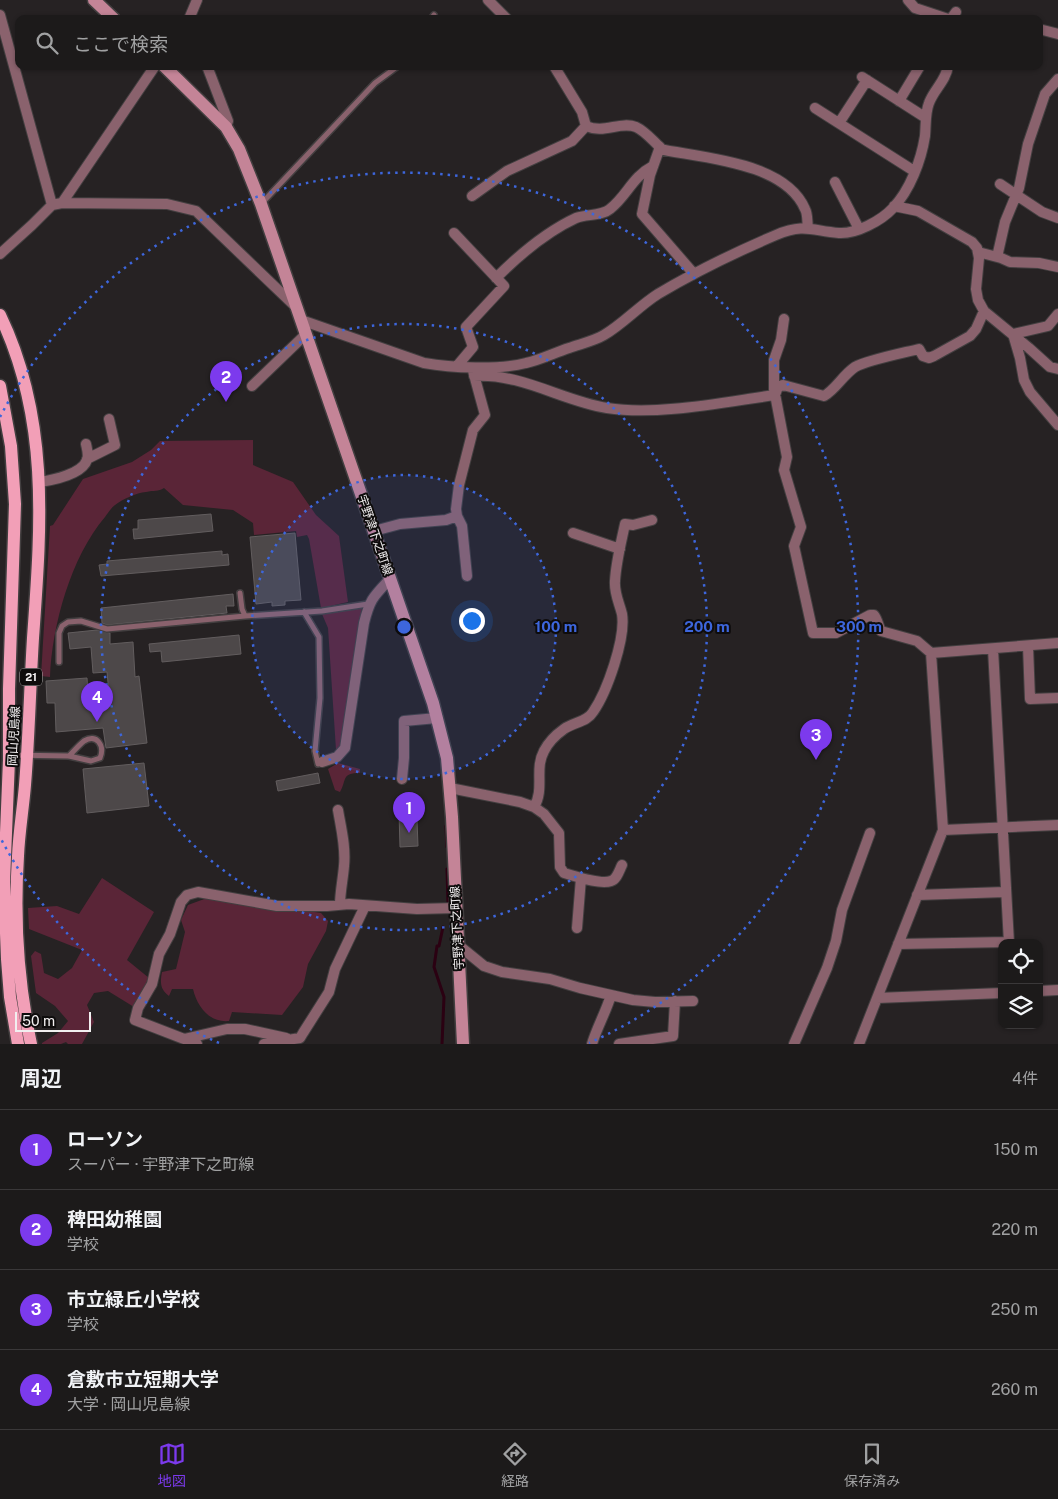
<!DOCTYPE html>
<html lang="ja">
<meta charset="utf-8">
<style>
:root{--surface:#1c1a1a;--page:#292727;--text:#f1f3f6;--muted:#a0a1a2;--line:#3a3839;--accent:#7c3aed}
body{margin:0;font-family:"Public Sans","Noto Sans JP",sans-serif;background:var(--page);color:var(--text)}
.controls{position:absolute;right:15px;bottom:15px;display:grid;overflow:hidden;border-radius:10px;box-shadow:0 1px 4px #0004}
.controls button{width:45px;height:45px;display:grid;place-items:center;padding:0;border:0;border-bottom:1px solid var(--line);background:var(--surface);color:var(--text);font:25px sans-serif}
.scale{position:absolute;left:15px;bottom:12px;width:76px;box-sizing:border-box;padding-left:5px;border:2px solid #f2eff0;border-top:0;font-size:14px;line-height:18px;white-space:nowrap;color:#f2eff0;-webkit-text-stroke:4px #0e0c0c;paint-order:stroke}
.you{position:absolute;left:471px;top:620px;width:18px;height:18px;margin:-12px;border:4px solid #fff;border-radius:50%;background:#1a73e8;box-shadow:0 0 0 8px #1a73e833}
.badge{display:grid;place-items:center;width:32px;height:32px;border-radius:50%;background:var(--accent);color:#fff;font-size:16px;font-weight:700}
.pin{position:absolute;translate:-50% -41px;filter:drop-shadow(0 1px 2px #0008)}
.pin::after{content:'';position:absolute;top:26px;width:18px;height:15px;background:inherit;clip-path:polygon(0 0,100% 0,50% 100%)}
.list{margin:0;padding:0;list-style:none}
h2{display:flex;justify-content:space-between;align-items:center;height:65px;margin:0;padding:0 20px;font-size:21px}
h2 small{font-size:16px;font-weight:400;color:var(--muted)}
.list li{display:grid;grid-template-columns:32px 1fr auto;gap:15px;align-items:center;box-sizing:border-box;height:80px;padding:0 20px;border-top:1px solid var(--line)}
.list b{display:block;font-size:19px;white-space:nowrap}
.list p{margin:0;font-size:16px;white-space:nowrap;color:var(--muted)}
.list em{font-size:16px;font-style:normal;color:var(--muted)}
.icon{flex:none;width:28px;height:28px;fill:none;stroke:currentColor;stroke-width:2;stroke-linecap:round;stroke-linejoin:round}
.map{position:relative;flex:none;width:1058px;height:1044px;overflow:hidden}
.search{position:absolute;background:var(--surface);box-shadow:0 1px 4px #0004;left:15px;right:15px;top:15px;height:55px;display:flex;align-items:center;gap:12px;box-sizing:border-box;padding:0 18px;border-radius:10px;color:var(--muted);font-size:19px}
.sheet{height:385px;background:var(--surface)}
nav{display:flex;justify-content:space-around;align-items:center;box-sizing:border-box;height:70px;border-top:1px solid var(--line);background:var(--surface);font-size:14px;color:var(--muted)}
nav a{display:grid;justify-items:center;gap:2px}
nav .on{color:var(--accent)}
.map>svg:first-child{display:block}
.green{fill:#5a2537}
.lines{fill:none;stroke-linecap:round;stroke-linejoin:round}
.stream{stroke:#2b0112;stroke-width:3}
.building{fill:#4d4849;stroke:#625d5e}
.service-casing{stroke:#433f40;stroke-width:8}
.minor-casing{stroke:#433f40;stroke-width:12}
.secondary-casing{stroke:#433f40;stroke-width:15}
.primary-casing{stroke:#433f40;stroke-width:15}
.service{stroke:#8a626d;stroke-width:5}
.minor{stroke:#8a626d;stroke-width:10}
.secondary{stroke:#c48497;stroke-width:12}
.primary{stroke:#f29fb7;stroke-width:12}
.ring{fill:none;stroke:#3d66dc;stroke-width:2.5;stroke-dasharray:2.5 5}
.labels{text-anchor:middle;stroke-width:4;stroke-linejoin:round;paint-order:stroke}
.shield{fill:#0e0c0c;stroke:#aeabac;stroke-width:1}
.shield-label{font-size:11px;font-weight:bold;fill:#f2eff0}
.street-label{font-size:12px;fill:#f2eff0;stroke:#0e0c0c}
.centre{fill:#3d66dc;stroke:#0e0c0c;stroke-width:2.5}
.ring-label{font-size:15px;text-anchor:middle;font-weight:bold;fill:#3d66dc;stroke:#0e0c0c;stroke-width:4;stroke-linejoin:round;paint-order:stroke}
</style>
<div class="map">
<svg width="1058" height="1044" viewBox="0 0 1058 1044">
<rect width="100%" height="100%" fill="#262223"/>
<path class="green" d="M253,440v25l40,17 23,33 23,21 9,66 -27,6 -12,-69 -2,-4 -10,2 -1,-6 -42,4 -1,-12 -20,-13 -50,-5 -19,-17c-6,4 -10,2 -18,4 -10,1 -23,7 -31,13 -4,3 -7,8 -10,12 -34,40 -53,108 -55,160l-9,-1 9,-150 3,-1 30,-46 49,-17 19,-12 9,-9z
M362,608l-20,139 -6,3 -8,-122 -6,-14z
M338,763l22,6v4c-19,0 -13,7 -20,19l-5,-2 -7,-21z
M102,878l52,34 -27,48 22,18v4l-15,25 -26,-16 -14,2 -7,12 7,17 -12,22h-14l-2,-2 -5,2h-19v-1l16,-10 10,-12 -13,-15 -19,-13 -5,-37 4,-5 6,3 3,19 14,6 14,-11 10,-18 -53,-21 -1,-21 29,-2 22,8z
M207,898l101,13 13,2 7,8 -2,10 -18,33 -5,23 -21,28 -50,-3 -3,9c-20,2 -32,-15 -36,-32h-21l-3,7c-9,-7 -9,-13 -7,-24l14,-3 9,-37 -4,-12 7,-15z"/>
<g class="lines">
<path class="stream" d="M446,826l1,21
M447,869l1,35
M442,1044l2,-47 -10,-30 3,-21h2l4,-19"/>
</g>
<path class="building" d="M211,514l2,17 -79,8 -1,-10h5v-9z
M295,533l6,67 -16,1v4l-13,1v-4l-16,2 -6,-67z
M222,551v4l6,-1 1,11 -128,11 -2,-11 8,-1v-3z
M233,594l1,12h-8l1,7 -120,12 -5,-2 -1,-15z
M97,630l13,3v11l23,-2 2,35 4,-1 8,67 -41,5 -3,-20 -47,4 -1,-29h-8l-1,-22 41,-3 1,16 21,-1 -2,-21 -14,1 -2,-26 -21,2 -2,-16z
M239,635l2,19 -79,8 -1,-11 -11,1 -1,-8z
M144,763l5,43 -62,7 -4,-44z
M318,773l2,10 -42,8 -2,-10z
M399,813h16v7h2l1,26 -18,1z"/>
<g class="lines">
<g class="service-casing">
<path id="service" d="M431,19l3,-4
M261,204l114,-121 23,-17
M240,593l2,16 3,7 77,-5 46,-7
M304,612l15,25 1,61 -5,53 3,13 1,-1
M59,662v-29l3,-7 6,-4 13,-1 26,8 138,-13
M9,755l60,1 22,5 9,-3c5,-12 -3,-25 -16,-17 -5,4 -10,10 -15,15"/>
</g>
<g class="minor-casing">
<path id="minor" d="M488,0l19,19
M908,0l7,8 33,11
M0,15l52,190
M189,19l8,-19
M951,19l5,-7
M1039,29l19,5
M207,66l21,55 -2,6
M862,77l64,41
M899,101l21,-35
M815,108l99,63
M839,123l28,-43
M586,126c18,8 34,-5 50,1 9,4 17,14 24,20l-10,28 -8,39 52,60
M659,149c44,9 126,13 146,60 3,5 2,13 3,19
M835,182l24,47
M1000,184l42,28 16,6
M472,196l35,-25 65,-30 14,-15 -4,-14 -28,-46
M62,203l93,-137
M894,206l24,5 54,31 5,6 2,10 -3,31 2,11 6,11 45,37 21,19 8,2
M454,233l50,53 -38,41 7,20 -16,19
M978,252l23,6 9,4 29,1 19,4
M0,254l32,-29 20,-20 10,-2 105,1 29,7 101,97
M997,257l8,-35 14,-34 9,-44 17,-50 13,-15
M496,278c22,-22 52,-47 80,-60 10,-4 26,-2 34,-9 17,-13 22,-32 43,-43
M1058,314l-10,12 -35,8 7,24 4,22 6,12 28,33
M784,319l-3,21 -7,20v29l13,68 -3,13 17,57 -7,19 19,87h23l34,-18h4c4,5 4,11 7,16l36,10 14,12 127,-10
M301,320l123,43c27,5 76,7 102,0 14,-3 28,-10 43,-15 11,-4 25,-7 35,-13 19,-11 35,-29 54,-41 37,-22 78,-42 118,-59 29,-12 36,-4 63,-2 17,1 42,-12 54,-25 17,-18 28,-47 32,-72 1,-11 0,-23 4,-33 5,-14 17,-22 19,-37
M474,376c48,-3 88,25 133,32 51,8 117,-6 168,-13l3,-8 5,-2 41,11c12,-7 19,-21 31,-29 13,-7 48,-14 64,-18l4,7 6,2 5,-2 36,-20 6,-7 8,-18
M252,386l54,-52
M87,459l28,-14 -6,-26
M40,482c13,-2 42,-8 47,-22 2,-5 0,-11 -1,-16
M374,531l26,-7 46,-4 11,-4
M573,533l47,16
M467,576l-5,-50 -5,-10 -1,-7 3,-24 14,-55 12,-15 -12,-44
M1028,646l2,53 28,-1
M993,649l16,294
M322,762l15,-5 8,-9 19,-125c6,-24 9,-26 26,-44
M402,779l2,-21v-37l33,-3
M450,788l70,14 14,5 10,7 15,19 1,34 4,6c11,3 36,12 47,8 6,-2 8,-10 11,-16
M534,807c11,-18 0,-38 10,-56 4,-8 13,-17 20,-22 10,-7 23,-7 29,-17 14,-20 33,-74 29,-98 -3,-12 -8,-21 -7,-33 1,-19 6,-38 10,-57l8,1 19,-5
M338,810c3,18 8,37 6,56 -1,13 -4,26 -4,39
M943,830l115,-5
M917,895l88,-3
M577,928l4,-50
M457,944l27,22 18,6 48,7 30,9 53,12 22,2 38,-1
M898,944l110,-2
M1039,991l19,-1
M877,998l125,-5
M184,1039l43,-10h18l41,9
M197,1044l-62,-24 3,-12 14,-24 7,-30 11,-20 11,-32 6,-7 11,-3 79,14h50l22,-2 68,5 39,-1
M264,1044l36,-6 3,-5 26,-41 6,-23 30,-63
M592,1044c5,-17 14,-32 19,-49
M619,1044l54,-8 2,-35
M794,1044l33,-76 9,-27 6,-31 28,-77
M859,1044l84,-214 -12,-177"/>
</g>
<g class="secondary-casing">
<path id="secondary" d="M94,0l20,19
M164,66l62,61 13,22 22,55 172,499 14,55 5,59 11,227"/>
</g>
<g class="primary-casing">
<path id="primary" d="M0,315c50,104 41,212 33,323 -3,49 -4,98 -8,147 -2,24 -6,47 -7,71 -4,62 0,127 13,188
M0,386l11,60 4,58 -6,185v71l-5,122 3,77 3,38 8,47"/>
</g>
<use href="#service" class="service"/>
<use href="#minor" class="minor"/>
<use href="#secondary" class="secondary"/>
<use href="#primary" class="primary"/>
</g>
<circle cx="404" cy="627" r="152" fill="#3d66dc" fill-opacity=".12"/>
<g class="ring">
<circle cx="404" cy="627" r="152"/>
<circle cx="404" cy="627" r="303"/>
<path d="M219 1043A455 455 0 0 1 0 837M0 417A455 455 0 1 1 589 1043"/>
</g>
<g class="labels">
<rect class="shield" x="20" y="668.5" width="22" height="17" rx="4"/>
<g class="shield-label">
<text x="31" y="681">21</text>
</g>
<g class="street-label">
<text transform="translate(375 535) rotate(71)" y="4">宇野津下之町線</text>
<text transform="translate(14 736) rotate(-87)" y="4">岡山児島線</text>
<text transform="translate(457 928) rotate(-93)" y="4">宇野津下之町線</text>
</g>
</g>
<circle cx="404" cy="627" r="8" class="centre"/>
<g class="ring-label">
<text x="556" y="632">100 m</text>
<text x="707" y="632">200 m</text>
<text x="859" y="632">300 m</text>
</g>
</svg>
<div class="controls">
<button><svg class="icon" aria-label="locate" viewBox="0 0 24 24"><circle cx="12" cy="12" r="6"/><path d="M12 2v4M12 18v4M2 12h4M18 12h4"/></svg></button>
<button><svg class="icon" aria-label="layers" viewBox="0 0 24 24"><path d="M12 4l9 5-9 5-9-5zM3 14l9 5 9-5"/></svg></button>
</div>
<div class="scale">50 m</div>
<div class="you"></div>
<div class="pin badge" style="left:409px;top:833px">1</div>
<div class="pin badge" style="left:226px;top:402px">2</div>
<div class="pin badge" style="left:816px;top:760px">3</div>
<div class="pin badge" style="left:97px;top:722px">4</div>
<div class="search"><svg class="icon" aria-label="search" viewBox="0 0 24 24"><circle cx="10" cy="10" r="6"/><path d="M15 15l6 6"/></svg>ここで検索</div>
</div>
<section class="sheet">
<h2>周辺<small>4件</small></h2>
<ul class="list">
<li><span class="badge">1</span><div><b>ローソン</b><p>スーパー · 宇野津下之町線</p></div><em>150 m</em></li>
<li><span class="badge">2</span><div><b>稗田幼稚園</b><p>学校</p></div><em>220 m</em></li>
<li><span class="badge">3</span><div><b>市立緑丘小学校</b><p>学校</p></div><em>250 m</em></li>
<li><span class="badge">4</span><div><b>倉敷市立短期大学</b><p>大学 · 岡山児島線</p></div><em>260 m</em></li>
</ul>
</section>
<nav>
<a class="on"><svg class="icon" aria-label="map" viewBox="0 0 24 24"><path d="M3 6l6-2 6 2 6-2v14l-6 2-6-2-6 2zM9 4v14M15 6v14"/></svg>地図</a>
<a><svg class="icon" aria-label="directions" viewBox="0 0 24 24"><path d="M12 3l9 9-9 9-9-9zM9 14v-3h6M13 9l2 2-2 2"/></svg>経路</a>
<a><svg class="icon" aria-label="saved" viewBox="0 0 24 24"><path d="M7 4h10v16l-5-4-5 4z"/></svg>保存済み</a>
</nav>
